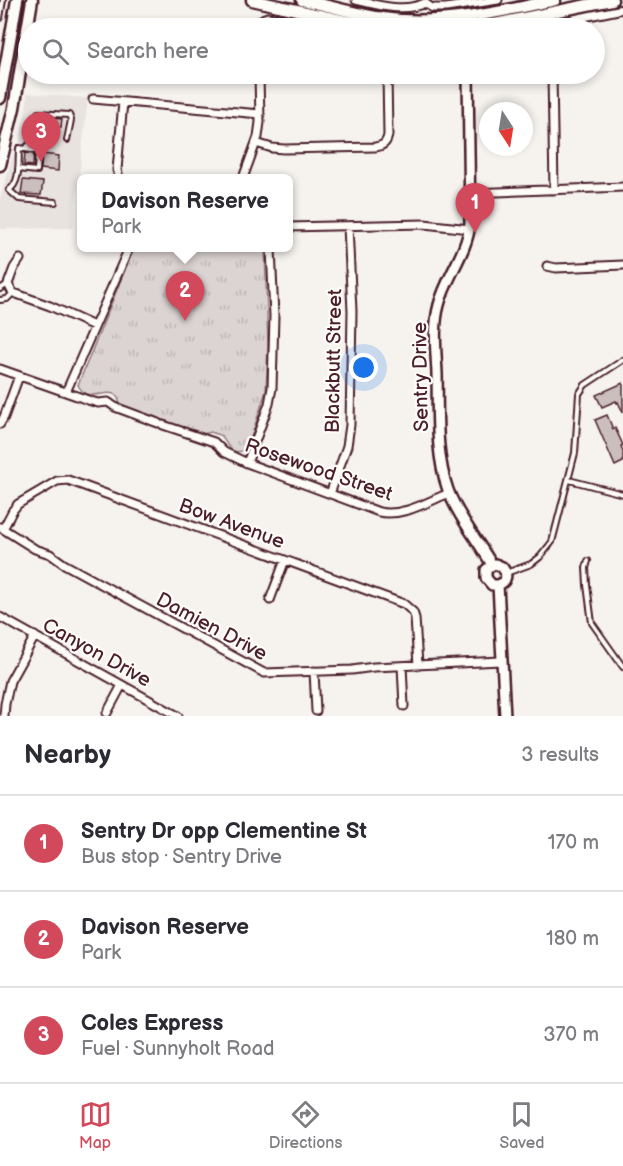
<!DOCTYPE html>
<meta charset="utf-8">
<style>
:root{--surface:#fff;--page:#f2f2f3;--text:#2b2b33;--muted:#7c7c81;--line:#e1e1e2;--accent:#d1495b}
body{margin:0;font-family:"Balsamiq Sans",sans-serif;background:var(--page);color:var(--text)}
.compass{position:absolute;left:479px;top:102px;width:54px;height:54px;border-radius:50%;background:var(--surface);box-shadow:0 3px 9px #0003;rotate:168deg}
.you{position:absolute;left:364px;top:368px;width:21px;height:21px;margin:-15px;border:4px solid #fff;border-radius:50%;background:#1a73e8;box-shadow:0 0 0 9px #1a73e833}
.badge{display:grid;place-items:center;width:39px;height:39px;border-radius:50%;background:var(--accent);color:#fff;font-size:20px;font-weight:700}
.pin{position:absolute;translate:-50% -50px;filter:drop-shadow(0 2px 3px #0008)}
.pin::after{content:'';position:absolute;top:32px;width:21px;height:18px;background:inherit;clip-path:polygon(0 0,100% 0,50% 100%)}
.popup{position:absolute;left:77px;top:174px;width:216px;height:78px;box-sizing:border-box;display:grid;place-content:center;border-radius:9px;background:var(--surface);filter:drop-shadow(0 2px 4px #0005);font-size:20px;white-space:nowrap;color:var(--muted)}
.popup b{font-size:22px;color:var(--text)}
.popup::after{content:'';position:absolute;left:50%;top:100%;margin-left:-12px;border:12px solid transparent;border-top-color:var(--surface)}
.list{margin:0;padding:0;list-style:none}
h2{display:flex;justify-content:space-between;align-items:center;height:78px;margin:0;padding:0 24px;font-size:26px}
h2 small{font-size:20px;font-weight:400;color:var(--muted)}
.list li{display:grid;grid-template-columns:39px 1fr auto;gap:18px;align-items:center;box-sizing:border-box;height:96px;padding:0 24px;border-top:2px solid var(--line)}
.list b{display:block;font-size:22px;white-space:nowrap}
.list p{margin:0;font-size:20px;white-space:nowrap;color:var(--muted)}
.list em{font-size:20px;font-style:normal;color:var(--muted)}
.icon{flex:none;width:33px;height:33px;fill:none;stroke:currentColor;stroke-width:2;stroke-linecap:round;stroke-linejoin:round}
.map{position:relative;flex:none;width:623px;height:716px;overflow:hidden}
.search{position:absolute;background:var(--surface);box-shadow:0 3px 9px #0003;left:18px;right:18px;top:18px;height:66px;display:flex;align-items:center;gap:15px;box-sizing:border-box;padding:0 21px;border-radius:33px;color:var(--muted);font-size:22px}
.sheet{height:366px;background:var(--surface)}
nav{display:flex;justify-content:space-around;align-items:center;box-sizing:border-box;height:84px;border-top:2px solid var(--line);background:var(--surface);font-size:16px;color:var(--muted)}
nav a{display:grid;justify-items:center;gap:3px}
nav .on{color:var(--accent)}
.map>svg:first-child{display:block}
.built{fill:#e9e3e0}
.grass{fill:url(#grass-tufts);stroke:#937a7e;stroke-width:1.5}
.building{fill:#cbbfbe;stroke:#4a1f2b;stroke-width:1.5}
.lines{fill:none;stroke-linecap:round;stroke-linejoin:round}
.lane-casing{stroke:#4a1f2b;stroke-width:8}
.street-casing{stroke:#4a1f2b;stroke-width:11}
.secondary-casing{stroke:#4a1f2b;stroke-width:14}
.primary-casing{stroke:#4a1f2b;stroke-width:15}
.lane{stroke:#fdfcf7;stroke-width:4}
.street{stroke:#fdfcf7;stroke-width:7}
.secondary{stroke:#fdfcf7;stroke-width:9}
.primary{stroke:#fdfcf7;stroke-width:10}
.labels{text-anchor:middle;stroke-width:4.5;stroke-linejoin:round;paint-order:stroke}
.street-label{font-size:20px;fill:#4a1f2b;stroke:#fdfcf7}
</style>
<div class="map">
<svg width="623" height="716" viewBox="0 0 623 716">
<defs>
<pattern id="grass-tufts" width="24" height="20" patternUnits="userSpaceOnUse" patternTransform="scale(1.5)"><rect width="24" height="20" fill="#dcd4d2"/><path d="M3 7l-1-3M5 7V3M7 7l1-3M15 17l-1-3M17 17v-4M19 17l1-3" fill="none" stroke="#beb6b4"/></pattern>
</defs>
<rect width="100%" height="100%" fill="#f6f3ef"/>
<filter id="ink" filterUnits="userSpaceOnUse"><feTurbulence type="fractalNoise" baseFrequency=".0167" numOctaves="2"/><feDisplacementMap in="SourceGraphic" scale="12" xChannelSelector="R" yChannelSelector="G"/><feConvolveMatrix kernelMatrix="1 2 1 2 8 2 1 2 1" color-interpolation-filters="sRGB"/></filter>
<g filter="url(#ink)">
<path class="built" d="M27,93l61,5 -15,130 -73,1v-31l13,-42 3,-3 4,-13 7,-38z"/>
<path class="grass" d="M134,248h131l3,99 -2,44 -18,56c-13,11 -20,1 -26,-11l-11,-4 -8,2 -83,-29c-4,-27 -30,4 -42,-20z"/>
<path class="building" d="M43,117l19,2 -1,9 -19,-2z
M25,153l9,1 -1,12 -9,-1z
M42,154l17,2 -1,15 -17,-2z
M23,180l20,2 -2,13 -20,-1z
M623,383v30l-5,-11 -1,1 -1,-2 -14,6 -6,-12z
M607,415l6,14 2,-1 8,17 -2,1 2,6v10l-8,4 -20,-46z"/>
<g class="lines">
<g class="lane-casing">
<path id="lane" d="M0,18l3,-18
M334,74l10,2
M24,149c15,-9 6,-25 14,-36l31,2 2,5 -4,20
M18,169l19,2 1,-20 -19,-3c-1,14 2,34 -10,42l10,9 36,3
M0,289l8,-5
M0,300l7,-1 6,-6
M569,480l54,14
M588,561l-2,7 1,17 5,38 31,44
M506,573l25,-9 9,-7 12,-15 23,-89 4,-59 6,-9 38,-25"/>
</g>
<g class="street-casing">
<path id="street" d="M356,0c21,5 48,13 69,3
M425,3l7,5h14l52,-8
M258,28c1,-6 3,-10 10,-11l53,11
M529,28l8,-1 6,1
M555,28l7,-5 7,-3 54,-11
M552,74l2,116
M93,99l167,15
M256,143l16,5 12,1 91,-2c8,-1 12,-4 13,-12l-1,-61
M119,178l-2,-8 6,-68
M243,178l15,-41 2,-15 -1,-48
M470,193l153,-6
M288,227l136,-3 46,5
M20,259l-6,9 -6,16 3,6 3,3 36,13 44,20
M547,266l9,2 67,-3
M0,369l91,32 7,2 10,-1 7,5 43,16
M66,392l63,-144
M0,424l4,-7 15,-41
M163,425l51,17 10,10 23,11 132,49c24,5 48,-10 70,-19
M247,463l22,-59 3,-16 2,-72 -3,-68
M330,494l17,-48 3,-21 2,-114 -4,-85
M0,527l35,22 15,5 14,10 200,109 88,-3 22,-3 127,-6
M3,529l10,-19 5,-6 39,-23 11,-1 336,124 9,8 2,6 3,47
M270,600l15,-40
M0,617l178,99
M402,666l2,40
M314,671l2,40
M107,713l15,-28
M4,716l1,-12 5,-23 25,-45"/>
</g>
<g class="secondary-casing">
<path id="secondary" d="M467,18v10
M468,74l2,150c-3,29 -24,53 -31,81 -6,21 -3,46 -2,68 1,39 -2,80 11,117 9,25 31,52 44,75
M492,565l3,-1 7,3c6,7 5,15 -4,18
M492,565l-6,5v8l6,7h6
M498,585l7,131"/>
</g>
<g class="primary-casing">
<path id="primary" d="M252,0l125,28
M302,0c33,7 66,18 99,20 54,3 102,-9 154,-20
M475,28l137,-28
M0,98l17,-98
M0,165l14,-57 18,-108"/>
</g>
<use href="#lane" class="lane"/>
<use href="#street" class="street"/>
<use href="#secondary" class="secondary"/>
<use href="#primary" class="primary"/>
</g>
</g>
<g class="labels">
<g class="street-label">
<text transform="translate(333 361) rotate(-89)" y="7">Blackbutt Street</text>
<text transform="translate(420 377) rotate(-91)" y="7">Sentry Drive</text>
<text transform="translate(319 469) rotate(19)" y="7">Rosewood Street</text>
<text transform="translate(232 523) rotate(20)" y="7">Bow Avenue</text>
<text transform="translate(212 626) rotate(28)" y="7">Damien Drive</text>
<text transform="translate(97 652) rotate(29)" y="7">Canyon Drive</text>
</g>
</g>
</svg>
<svg class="compass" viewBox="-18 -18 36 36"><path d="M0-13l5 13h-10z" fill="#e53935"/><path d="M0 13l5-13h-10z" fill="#7c7c81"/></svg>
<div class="you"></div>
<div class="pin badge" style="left:475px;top:233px">1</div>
<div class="pin badge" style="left:185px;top:321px">2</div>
<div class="popup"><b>Davison Reserve</b>Park</div>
<div class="pin badge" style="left:41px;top:162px">3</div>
<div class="search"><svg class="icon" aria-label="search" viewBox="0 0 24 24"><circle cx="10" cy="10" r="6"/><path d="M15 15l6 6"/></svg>Search here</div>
</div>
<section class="sheet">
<h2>Nearby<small>3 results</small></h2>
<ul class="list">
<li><span class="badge">1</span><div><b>Sentry Dr opp Clementine St</b><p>Bus stop · Sentry Drive</p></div><em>170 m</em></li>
<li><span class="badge">2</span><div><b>Davison Reserve</b><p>Park</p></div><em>180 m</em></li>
<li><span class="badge">3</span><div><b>Coles Express</b><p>Fuel · Sunnyholt Road</p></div><em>370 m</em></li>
</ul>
</section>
<nav>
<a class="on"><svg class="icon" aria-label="map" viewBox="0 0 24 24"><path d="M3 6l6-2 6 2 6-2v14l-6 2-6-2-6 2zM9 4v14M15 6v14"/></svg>Map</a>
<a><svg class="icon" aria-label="directions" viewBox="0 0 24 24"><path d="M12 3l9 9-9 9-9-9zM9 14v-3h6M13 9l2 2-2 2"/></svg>Directions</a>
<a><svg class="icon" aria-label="saved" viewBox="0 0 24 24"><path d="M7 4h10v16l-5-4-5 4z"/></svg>Saved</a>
</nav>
